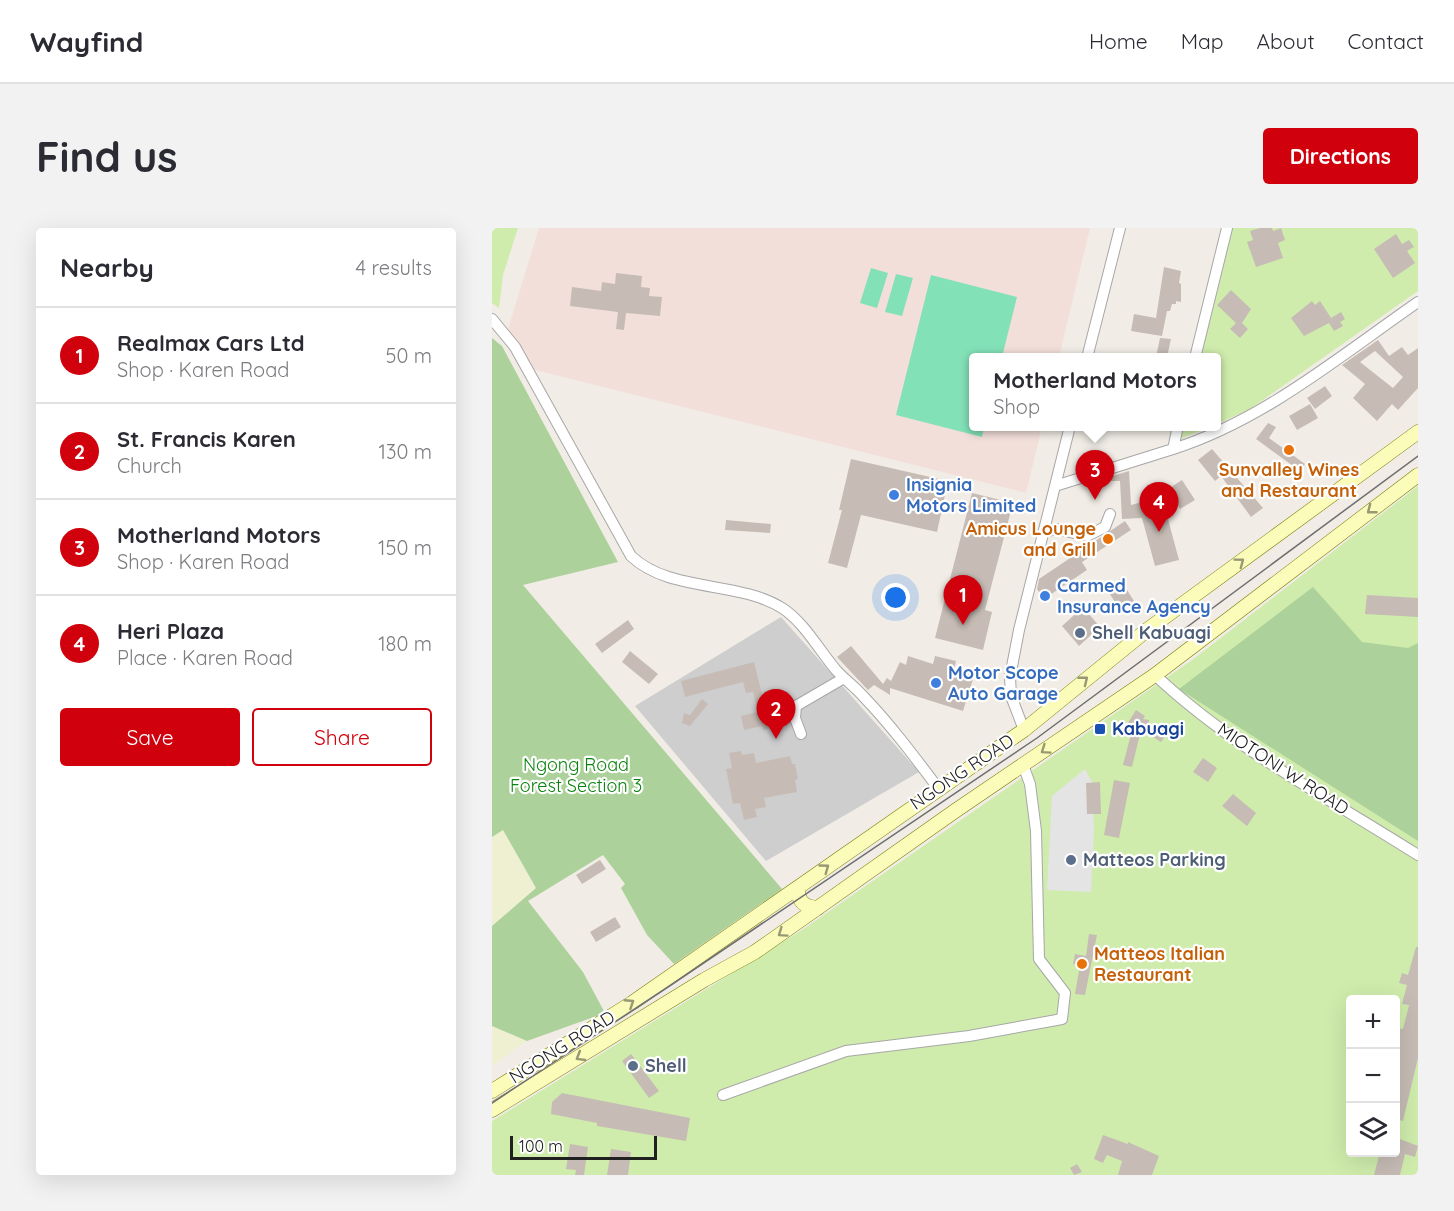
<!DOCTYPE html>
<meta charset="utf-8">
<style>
:root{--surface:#fff;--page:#f2f2f3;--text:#2b2b33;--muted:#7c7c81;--line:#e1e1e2;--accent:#d0000c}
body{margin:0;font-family:Quicksand,sans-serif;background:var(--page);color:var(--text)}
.controls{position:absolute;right:18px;bottom:18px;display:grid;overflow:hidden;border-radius:6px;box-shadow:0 6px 24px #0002}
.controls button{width:54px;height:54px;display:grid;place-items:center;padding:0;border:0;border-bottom:2px solid var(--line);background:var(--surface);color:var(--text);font:30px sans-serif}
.scale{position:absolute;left:18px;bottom:15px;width:147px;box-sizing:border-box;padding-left:6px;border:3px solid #202020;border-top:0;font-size:16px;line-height:21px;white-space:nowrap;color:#202020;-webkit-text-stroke:4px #fff;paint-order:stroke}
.you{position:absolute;left:404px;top:370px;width:21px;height:21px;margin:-15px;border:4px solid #fff;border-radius:50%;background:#1a73e8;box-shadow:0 0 0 9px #1a73e833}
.badge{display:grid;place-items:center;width:39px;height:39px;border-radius:50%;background:var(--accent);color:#fff;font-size:20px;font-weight:700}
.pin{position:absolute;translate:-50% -50px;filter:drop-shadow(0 2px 3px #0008)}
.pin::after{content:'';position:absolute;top:32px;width:21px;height:18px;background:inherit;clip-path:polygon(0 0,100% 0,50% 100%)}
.popup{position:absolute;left:477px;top:125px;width:252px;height:78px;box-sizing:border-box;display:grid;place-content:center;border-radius:6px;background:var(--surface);filter:drop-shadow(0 2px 4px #0005);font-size:20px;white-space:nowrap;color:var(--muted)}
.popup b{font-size:22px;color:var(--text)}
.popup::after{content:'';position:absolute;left:50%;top:100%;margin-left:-12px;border:12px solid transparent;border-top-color:var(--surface)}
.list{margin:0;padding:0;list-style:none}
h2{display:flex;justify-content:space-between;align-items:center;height:78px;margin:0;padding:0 24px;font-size:26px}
h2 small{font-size:20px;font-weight:400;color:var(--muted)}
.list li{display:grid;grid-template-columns:39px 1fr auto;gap:18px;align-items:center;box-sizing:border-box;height:96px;padding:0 24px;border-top:2px solid var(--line)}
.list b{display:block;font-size:22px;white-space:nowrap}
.list p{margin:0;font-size:20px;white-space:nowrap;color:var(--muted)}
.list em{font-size:20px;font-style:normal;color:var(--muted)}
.actions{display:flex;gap:12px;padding:18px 24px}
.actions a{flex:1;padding:14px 0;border:2px solid var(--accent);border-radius:6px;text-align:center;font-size:21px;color:var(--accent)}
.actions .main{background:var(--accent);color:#fff}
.icon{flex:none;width:33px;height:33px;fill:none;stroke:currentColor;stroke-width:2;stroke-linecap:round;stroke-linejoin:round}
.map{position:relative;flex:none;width:926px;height:947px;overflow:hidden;border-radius:6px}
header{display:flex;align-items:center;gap:36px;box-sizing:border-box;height:84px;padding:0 30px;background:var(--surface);border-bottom:2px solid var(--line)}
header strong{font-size:28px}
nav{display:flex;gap:33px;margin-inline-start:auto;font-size:21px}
.intro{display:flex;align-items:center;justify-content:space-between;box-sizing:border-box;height:144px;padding:0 36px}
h1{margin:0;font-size:42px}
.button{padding:15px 27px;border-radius:6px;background:var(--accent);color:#fff;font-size:21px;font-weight:700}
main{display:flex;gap:36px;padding:0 36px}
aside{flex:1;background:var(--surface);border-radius:6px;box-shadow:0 6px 24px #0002}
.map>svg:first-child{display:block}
.religious{fill:#cecece}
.military{fill:#f3dfda}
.farmland{fill:#eff0d2}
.grass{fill:#cfecac;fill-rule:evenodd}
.forest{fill:#add19a}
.pitch{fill:#83e1b8}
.parking{fill:#e4e4e4}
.building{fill:#c6bcb5;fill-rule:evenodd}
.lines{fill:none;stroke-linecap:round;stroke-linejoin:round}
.street-casing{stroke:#a7a7a7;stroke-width:12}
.secondary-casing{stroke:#767c02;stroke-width:15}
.street{stroke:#fff;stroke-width:10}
.secondary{stroke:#fbfbba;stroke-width:14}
.tram{stroke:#6e6e6e;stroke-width:1.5}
.oneway{stroke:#989875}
.food-dot{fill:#e8710a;stroke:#fff;stroke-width:2}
.shop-dot{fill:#3f7fe0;stroke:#fff;stroke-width:2}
.service-dot{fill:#5c6f8a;stroke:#fff;stroke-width:2}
.transit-dot{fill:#1a4fb4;stroke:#fff;stroke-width:2}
.labels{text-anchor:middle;stroke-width:4.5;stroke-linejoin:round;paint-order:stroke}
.food-label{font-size:18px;font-weight:bold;fill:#c56008;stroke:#fff}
.shop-label{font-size:18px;font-weight:bold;fill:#366cbe;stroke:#fff;text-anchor:start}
.service-label{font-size:18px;font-weight:bold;fill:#4e5e75;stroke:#fff;text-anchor:start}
.transit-label{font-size:18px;font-weight:bold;fill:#164399;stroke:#fff;text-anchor:start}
.park-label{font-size:18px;fill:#09830d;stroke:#fff}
.street-label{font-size:18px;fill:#202020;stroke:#fff}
</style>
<header>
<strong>Wayfind</strong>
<nav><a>Home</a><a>Map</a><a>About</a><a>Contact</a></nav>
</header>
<div class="intro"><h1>Find us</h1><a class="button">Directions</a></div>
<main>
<aside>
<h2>Nearby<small>4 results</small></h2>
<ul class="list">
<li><span class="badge">1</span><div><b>Realmax Cars Ltd</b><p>Shop · Karen Road</p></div><em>50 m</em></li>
<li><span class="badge">2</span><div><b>St. Francis Karen</b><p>Church</p></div><em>130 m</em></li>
<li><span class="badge">3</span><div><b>Motherland Motors</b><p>Shop · Karen Road</p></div><em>150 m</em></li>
<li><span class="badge">4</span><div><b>Heri Plaza</b><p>Place · Karen Road</p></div><em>180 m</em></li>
</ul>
<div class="actions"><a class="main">Save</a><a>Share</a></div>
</aside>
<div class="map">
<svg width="926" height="947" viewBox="0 0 926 947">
<rect width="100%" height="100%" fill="#f1ede6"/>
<path class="religious" d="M289,389l138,155 -153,89 -131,-155z"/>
<path class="military" d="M47,0h551l-31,129 -85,1v68l68,1 -16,66 -499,-125 -19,-39z"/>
<path class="farmland" d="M11,602l33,58 -44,38v-89z
M0,798l35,15 -35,25z"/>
<path class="grass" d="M0,0h26l-15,47 -4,33 -7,-5z
M740,0h186v63l-168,118 -33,15 -1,-66h-16z
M691,199h27l-30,12z
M926,258v689h-926v-54l310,-191 390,-270zM858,772h46v152h-46z"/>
<path class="forest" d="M0,110l10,8 116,216 -95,23 259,304 -108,75 -27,-29 -26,-47 4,-4 -22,-29 -75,46 55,71 22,41 -78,28 -35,-15v-100l44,-38 -33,-58 -11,7z
M821,359l49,55 46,6 10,-5v198l-239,-152z"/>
<path class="pitch" d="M379,40l17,5 -11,35 -17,-5z
M404,46l17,4 -11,38 -17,-4z
M439,47l86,22 -15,60 -28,1v68l10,1 -2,10 -86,-22z"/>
<path class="parking" d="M593,541l7,13 2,48 -3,62 -44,-2 5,-94z"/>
<path class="building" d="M768,0h12l1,3 8,-3 4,12 -7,3 5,15 -27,9 -9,-25 6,-2 -3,-9z
M904,6l6,10 7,-4 5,7 -7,4 8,12 -22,15 -19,-29z
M672,39l17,4 -2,12 2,1v18l-5,-1v3h-4l-2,7h-3l-5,25 -31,-5 3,-17 22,4z
M124,45l26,3 -1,11 9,1 -1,8 13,1 -2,19 -34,-3 -2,17 -8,-1 2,-17 -48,-6 2,-19 29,4 1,-9 13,2z
M739,62l20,19 -9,14 6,6 -8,9 -10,-9 6,-6 -19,-18z
M820,73l3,4 5,-4 11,17 10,-6 4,7 -5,3 3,4 -9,5 -5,-8 -25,13 -13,-18z
M668,110l11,1 -4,18h-11z
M886,112l11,16 13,-9 6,8 10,-7v40l-20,22 -6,-6 -15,17 -24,-23 12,-14 -23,-19zM883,123l28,26 -10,11 -33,-26z
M833,158l7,10 -17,13 -8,-11z
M818,176l8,14 -21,12 -8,-14z
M776,195l8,4 -7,11 36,26 -5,7 -44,-32z
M720,221l51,59 -12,9 -30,-41 -6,5 -17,-21z
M359,231l97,22 -11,51 -76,-17 -14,53 -19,-5 14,-53h-3z
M637,243l2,34 31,-8 17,63 -24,6 -13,-48 -20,1 -2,-38h-11v-4z
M690,252l13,20 -15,9 -12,-20z
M480,265l41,10 -28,107 7,2 -9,38 -48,-12z
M234,292l45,4 -1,9 -45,-3z
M633,293l6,9 -49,32 5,8 -43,29 -7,-10 2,-10z
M628,351l14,22 -14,9 -14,-22z
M875,367l51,3v19l-53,-3z
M591,379l17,20 -21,19 -17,-20z
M136,392l6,9 -32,24 -7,-9z
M359,418l32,38 4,-6 4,3 9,-19 6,3 2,-9 25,8 2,-8 21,5 -2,9 20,6 -11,35 -73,-23v7l-16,-10 -6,5 -31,-33z
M138,423l28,23 -9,10 -27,-22z
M262,434l12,48 16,-3 3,13 -15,4 1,4 -8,2 -1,-4 -18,4 -3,-14 17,-4 -5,-20 -7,1 -3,-11 -58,15 -4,-16z
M210,471l6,5 -18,22 -8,-3 2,-10 6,2z
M644,482l9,6 -2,3 6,1 -2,15 -7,-1 -8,33 -9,-2 8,-31 -7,-5z
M671,496l7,5 -9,13 -8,-5z
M249,523l1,4 12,-2 2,10 34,-7 2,8h3l3,15 -3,1 2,12 -33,6 2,9 -11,2 2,8 -13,3 -4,-17 -7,1 -7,-35 6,-1 -3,-15z
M711,530l14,10 -9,14 -15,-10z
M622,552l16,3 -11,55 -15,-3z
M608,554l1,32h-14l-1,-31z
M741,566l23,19 -9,13 -25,-20z
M108,632l6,9 -24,15 -6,-9z
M123,689l6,10 -25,15 -6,-10z
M597,706l8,1 -12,60 -10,-1 5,-29 -7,-1 2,-10 11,2z
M924,719h2v111l-15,63 -8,-2v-85l2,-6 6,1 6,-24 -7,-1 5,-19 -8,-2 3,-10 6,2z
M139,826l28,37 -10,7 -27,-37z
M70,865l128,25 -4,23 -89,-15v-3l-46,-9 1,-12z
M611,907l25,9v-2l31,14 -7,19h-34l4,-14 -15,-6 -4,8 -9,-4z
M903,909l23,9 -3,11 -10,-3 -5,21h-26l6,-23h15z
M78,916l18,3 -4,28h-9l1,-5 -10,-1z
M119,921l20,3 -3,23h-21z
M585,936l5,8 -8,3 -4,-7z"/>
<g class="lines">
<g class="street-casing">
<path id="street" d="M0,91l23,28 116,209c39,37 106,24 151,52 22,14 37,42 54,62 8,9 18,16 26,25 28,29 52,61 76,93
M595,130l33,-130
M703,130l32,-130
M681,221c91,-29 167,-93 245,-147
M563,258l118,-37 5,-23
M552,304l13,-3 30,7 18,-9 5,-13
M663,447c78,73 173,123 263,180
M532,502l-13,-34 -1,-19 9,-47 51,-204
M309,506l-6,-16 1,-12 48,-28
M231,867l123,-44 123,-15 93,-17 3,-26 -26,-34 -3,-128 -6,-47 -7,-19"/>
</g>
<g class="secondary-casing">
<path id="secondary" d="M306,660c0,14 6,19 20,20
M0,863l140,-88 392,-273 123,-100 271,-198
M0,882l212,-130 51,-28 200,-141 200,-136 263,-200"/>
</g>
<use href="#street" class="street"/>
<use href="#secondary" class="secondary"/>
<path class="tram" d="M0,875l179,-118 366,-247 381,-282"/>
</g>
<defs><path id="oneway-chevron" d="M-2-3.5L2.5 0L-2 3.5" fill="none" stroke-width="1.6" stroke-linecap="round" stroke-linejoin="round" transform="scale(1.5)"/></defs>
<g class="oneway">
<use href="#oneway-chevron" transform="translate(879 282) rotate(142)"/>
<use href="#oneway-chevron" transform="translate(748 334) rotate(-37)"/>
<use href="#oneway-chevron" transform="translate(592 452) rotate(-39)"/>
<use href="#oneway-chevron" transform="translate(553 522) rotate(145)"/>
<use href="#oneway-chevron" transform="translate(333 640) rotate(-36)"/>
<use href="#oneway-chevron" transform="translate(290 705) rotate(145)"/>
<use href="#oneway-chevron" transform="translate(138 775) rotate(-33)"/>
<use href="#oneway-chevron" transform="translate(88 829) rotate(149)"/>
</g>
<g class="food-dot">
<circle cx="797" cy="222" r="6"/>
<circle cx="616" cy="311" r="6"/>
<circle cx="590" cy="736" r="6"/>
</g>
<g class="shop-dot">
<circle cx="402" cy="267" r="6"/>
<circle cx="553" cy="368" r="6"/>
<circle cx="444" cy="455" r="6"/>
</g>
<g class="service-dot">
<circle cx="588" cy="405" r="6"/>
<circle cx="579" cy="632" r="6"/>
<circle cx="141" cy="838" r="6"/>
</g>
<rect class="transit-dot" x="602" y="495" width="12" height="12" rx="3"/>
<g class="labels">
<g class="food-label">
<text x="797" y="248">Sunvalley Wines<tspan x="797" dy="21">and Restaurant</tspan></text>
<text x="604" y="307" text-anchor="end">Amicus Lounge<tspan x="604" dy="21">and Grill</tspan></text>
<text x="602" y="732" text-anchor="start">Matteos Italian<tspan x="602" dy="21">Restaurant</tspan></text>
</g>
<g class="shop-label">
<text x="414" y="263">Insignia<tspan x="414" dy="21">Motors Limited</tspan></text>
<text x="565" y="364">Carmed<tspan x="565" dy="21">Insurance Agency</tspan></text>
<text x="456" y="451">Motor Scope<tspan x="456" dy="21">Auto Garage</tspan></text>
</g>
<g class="service-label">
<text x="600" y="411">Shell Kabuagi</text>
<text x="591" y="638">Matteos Parking</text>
<text x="153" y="844">Shell</text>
</g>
<g class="transit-label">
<text x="620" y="507">Kabuagi</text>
</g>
<g class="park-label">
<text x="84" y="543">Ngong Road<tspan x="84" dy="21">Forest Section 3</tspan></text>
</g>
<g class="street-label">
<text transform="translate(791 541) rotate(33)" y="6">MIOTONI W ROAD</text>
<text transform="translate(470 544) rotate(-34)" y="6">NGONG ROAD</text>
<text transform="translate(70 819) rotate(-32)" y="6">NGONG ROAD</text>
</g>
</g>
</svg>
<div class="controls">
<button>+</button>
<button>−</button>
<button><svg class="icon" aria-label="layers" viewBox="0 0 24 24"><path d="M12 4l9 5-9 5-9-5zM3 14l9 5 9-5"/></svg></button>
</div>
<div class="scale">100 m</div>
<div class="you"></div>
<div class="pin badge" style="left:471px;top:397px">1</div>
<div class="pin badge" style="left:284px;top:511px">2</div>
<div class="pin badge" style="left:603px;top:272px">3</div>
<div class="popup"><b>Motherland Motors</b>Shop</div>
<div class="pin badge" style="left:667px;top:304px">4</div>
</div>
</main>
